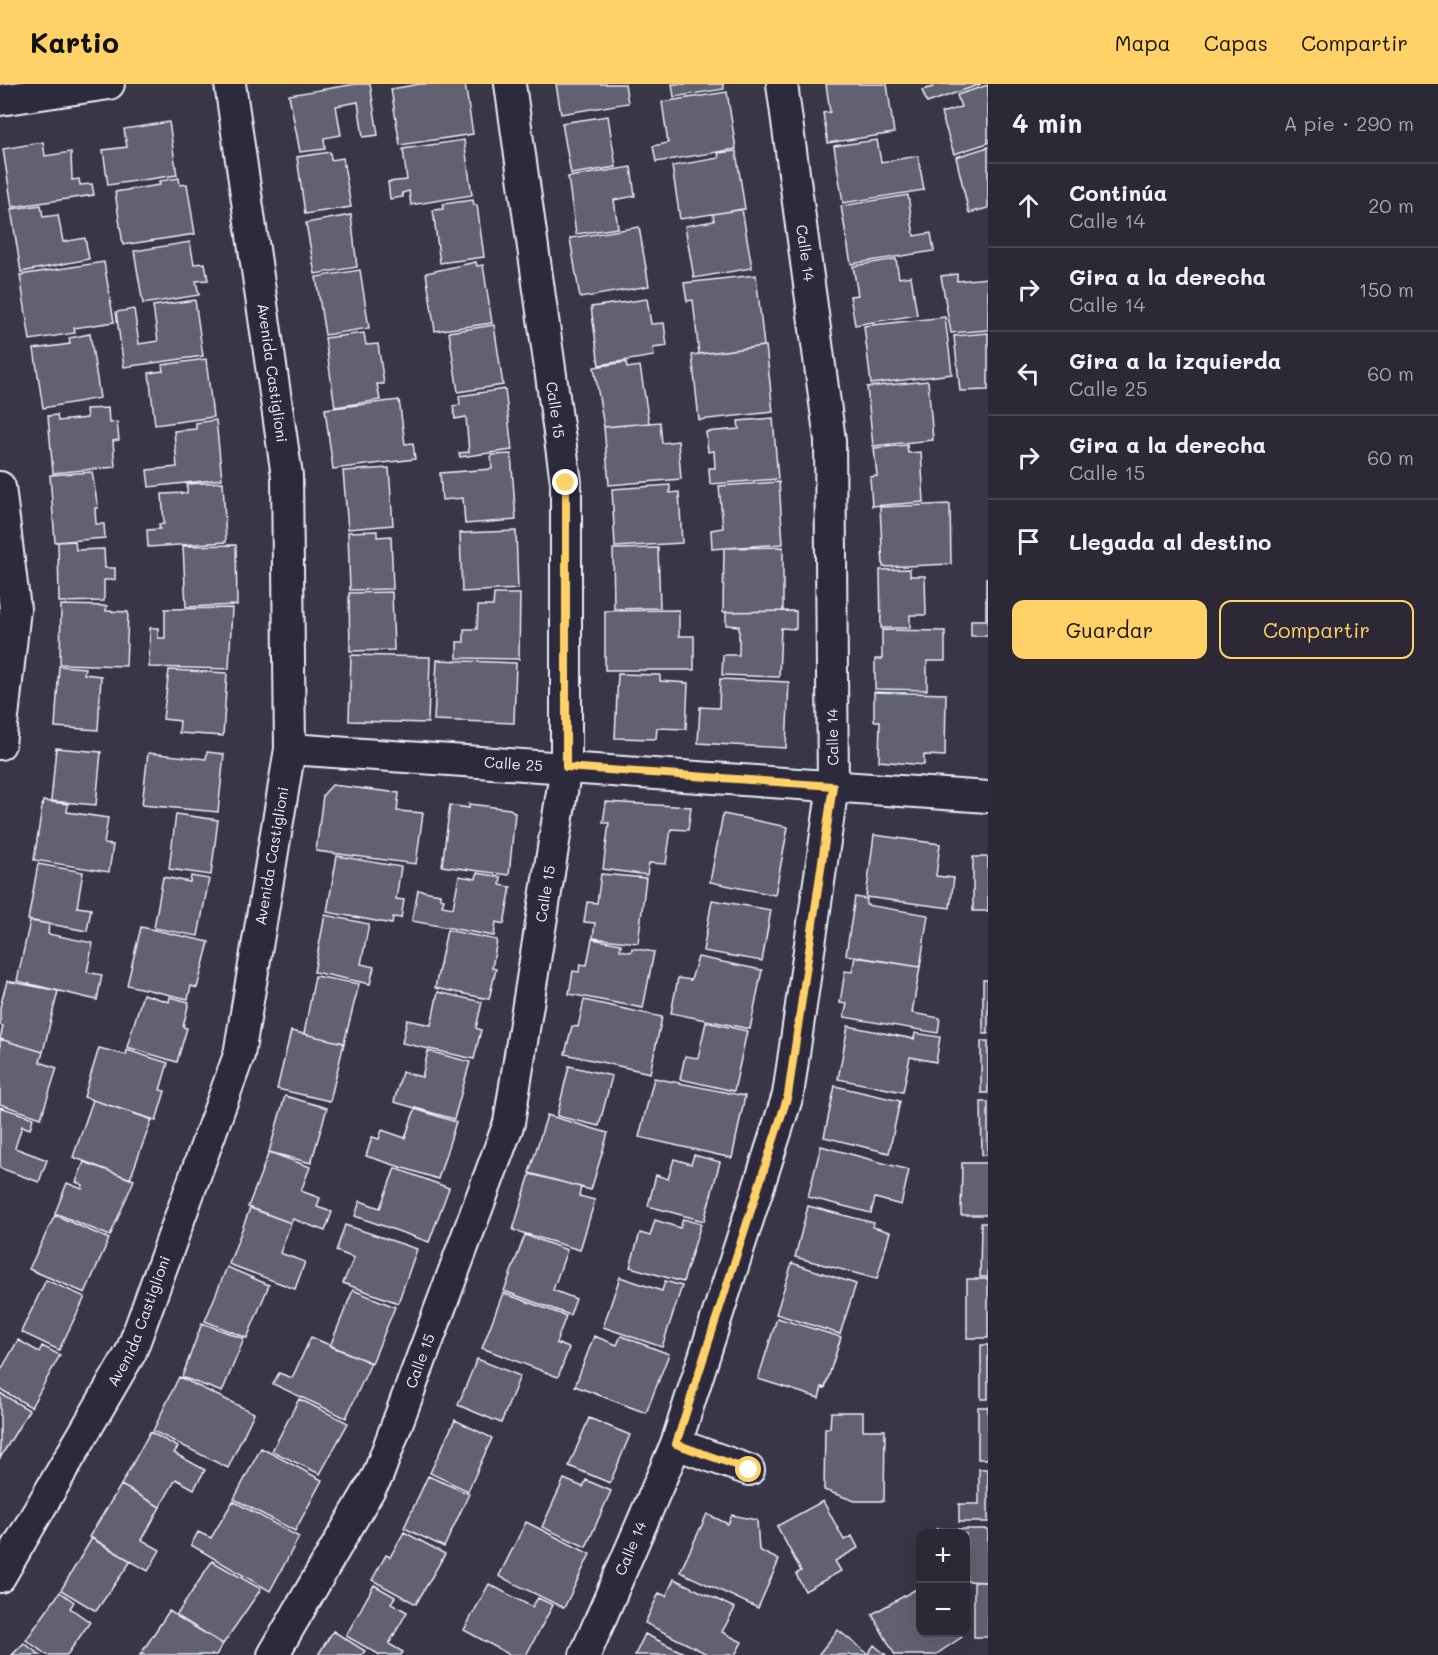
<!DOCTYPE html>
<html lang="es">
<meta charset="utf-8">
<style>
:root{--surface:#2c2836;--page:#34303e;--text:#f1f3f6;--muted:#a6a6ad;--line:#484451;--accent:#ffd166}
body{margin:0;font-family:Mali,sans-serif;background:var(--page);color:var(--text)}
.controls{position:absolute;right:18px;bottom:18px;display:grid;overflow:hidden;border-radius:12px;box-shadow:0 6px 24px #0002}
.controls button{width:54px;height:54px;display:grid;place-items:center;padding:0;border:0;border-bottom:2px solid var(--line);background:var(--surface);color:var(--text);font:30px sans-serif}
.stop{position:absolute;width:18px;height:18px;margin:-14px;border:4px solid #ffd166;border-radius:50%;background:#fff}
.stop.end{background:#ffd166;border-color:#fff;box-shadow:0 2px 6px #0008}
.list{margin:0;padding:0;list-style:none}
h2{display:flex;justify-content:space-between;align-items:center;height:78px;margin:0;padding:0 24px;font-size:26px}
h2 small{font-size:20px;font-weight:400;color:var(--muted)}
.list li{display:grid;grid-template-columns:39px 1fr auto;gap:18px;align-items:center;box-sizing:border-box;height:84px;padding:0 24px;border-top:2px solid var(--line)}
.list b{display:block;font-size:22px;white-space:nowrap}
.list p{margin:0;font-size:20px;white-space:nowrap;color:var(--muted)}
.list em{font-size:20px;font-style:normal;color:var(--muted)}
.actions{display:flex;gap:12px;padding:18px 24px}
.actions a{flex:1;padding:14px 0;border:2px solid var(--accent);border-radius:12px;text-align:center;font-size:21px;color:var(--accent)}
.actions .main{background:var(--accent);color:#111}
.icon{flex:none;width:33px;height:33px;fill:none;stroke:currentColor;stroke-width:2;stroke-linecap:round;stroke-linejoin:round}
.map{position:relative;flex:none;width:988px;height:1571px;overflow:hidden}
header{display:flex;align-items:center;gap:36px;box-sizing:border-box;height:84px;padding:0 30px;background:var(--accent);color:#111}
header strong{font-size:28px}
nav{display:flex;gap:33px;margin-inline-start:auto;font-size:21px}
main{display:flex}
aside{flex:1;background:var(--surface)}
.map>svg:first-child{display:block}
.building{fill:#636171;stroke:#e8f1f8;stroke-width:1.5}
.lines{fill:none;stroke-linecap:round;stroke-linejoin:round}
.minor-casing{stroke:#e8f1f8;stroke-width:34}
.minor{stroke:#2f2a3d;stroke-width:30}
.route{stroke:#ffd166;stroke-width:8}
.labels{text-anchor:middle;stroke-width:4.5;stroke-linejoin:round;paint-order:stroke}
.street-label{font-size:15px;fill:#e8f1f8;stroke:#2f2a3d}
</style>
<header>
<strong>Kartio</strong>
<nav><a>Mapa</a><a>Capas</a><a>Compartir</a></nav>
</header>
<main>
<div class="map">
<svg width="988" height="1571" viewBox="0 0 988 1571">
<rect width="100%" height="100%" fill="#3a3648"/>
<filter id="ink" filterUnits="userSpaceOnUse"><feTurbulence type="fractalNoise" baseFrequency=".0167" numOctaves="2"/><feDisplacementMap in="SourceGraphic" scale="12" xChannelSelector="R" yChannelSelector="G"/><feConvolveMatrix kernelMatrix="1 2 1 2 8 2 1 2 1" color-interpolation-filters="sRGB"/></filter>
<g filter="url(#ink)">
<path class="building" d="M356,0h14l8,51 -15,2 -5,-35 -22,4 5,29 -17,3 1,11 -25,3 -11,-57z
M420,0h45l8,50 -73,11 -9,-56z
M556,0h69l3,19 -67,11z
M672,0h51l1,5 -50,8z
M826,0h61l7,49 -66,10 -5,-30 7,-1z
M932,0h49l-54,19 -5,-13 11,-3z
M988,1v58l-34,11 -13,-41 20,-6 -4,-12z
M727,8l9,57 -80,13 -3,-16 15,-3 -6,-41z
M608,32l8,51 -45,7 -9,-51z
M169,38l8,53 -69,10 -5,-35 24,-3 -3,-18z
M464,56l8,55 -61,10 -2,-14 -7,2 1,4 -13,2 -2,-17 19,-2 -4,-31z
M877,56l4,22 37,-6 6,34 -81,13 -9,-57z
M43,58l2,14 26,-4 1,28 7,-1 1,6 12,-1 2,11 -82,12 -9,-58z
M988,63v61l-19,5 -13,-56z
M736,67l9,58 -65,10 -8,-53 47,-8 -1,-5z
M330,68l1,8 12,-2 8,49 -46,7 -8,-57z
M631,83l4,29 -21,4 4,28 -42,6 -8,-57z
M179,94l1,7 7,-1 8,50 -72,11 -8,-53 45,-7 -1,-4z
M908,111l6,41 17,-3 3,18 -83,13 -10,-58z
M473,116l1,5h3l7,52 -44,6 -7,-53 10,-1v-5z
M41,121l2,12 15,-2 5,27 22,-4 4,21 -68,13 -10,-63z
M742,125l10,59 -58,10 -9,-52 29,-5 -1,-7z
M351,131l6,52 -42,7 -9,-51z
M639,143l10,59 -69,12 -10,-60z
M190,158l4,22 11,-1 3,17 -12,1 3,14 -56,9 -9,-53z
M896,175l3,19 12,-2 6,39 -62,10 -5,-29 8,-1 -5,-29z
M104,178l10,60 -40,6 1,5 -45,7 -10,-65z
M476,178l1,4 6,-1 9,58 -57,8 -9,-58z
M360,186l9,58 -44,7 -9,-58z
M957,190v7l31,-3v52l-37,3 -10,-57z
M756,191l8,71 -65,8 -6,-54 -6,1 -3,-18z
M647,215l4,25 13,-1 3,23 -14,2 1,8 -55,9 -8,-58z
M195,216l8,56 -79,11 -8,-55 18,-3 5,35 19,-3 -5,-35z
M945,233l7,57 -81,10 -7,-58z
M494,241l9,60 -45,7 -9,-60z
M364,249l2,12 12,-1 6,40h-7l3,16 -45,7 -10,-69z
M988,249v57l-28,1 -6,-55z
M90,250l10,64 -57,10 -9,-59 36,-5 -1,-6z
M764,262h2l7,66 -74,8 -7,-65z
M206,275l7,58 -58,8 -6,-52 14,-2 -1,-6z
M626,278l1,6 13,-2 9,57 -45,4 -10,-60z
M928,297l5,59 -60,6 -6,-59z
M505,305l7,61 -52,7 -1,-4 10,-1 -3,-35 -11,2 -2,-13 7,-1 -1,-9z
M399,316l6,44 8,-1 2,16 -82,10 -8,-60z
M108,324l1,15 8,-1 2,18 -6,1 2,26 -62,6 -5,-57 9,-1 1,6 29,-3 -1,-9z
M773,334l5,61 -68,5 -1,-16h6l-1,-17 -6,1 -2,-20 33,-3 -1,-8z
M216,336l6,59 -73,8 -2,-17 30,-3 -3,-36 22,-2v-6z
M660,338l2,21 16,-2 3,38 -72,6 -5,-58z
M907,361l1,8 13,-1 3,50 -52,4 -2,-29 7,-1 -3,-28z
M511,370l5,66 -51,4 -2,-26 -21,2 -2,-27 52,-4 -1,-14z
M389,384l4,57 -45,4 -5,-58z
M92,388l6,36h-3l1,16h8l1,14 -50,4 -5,-67z
M223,398l3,60 -78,5 -1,-17 13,-1 -1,-5h5l-2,-30 25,-1v-9z
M779,398l4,62 -71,5 -1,-19 12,-2 -4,-42z
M670,401v8l9,-1 3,51 -67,4 -3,-58z
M950,420l1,60 -68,3 -3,-60z
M377,447v6l14,-1 2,53 -43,1 -2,-58z
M516,447l2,58 -56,3 -2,-59z
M75,457l1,9 28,-1 1,19h10v12h-11v21l-45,1 -1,-60z
M236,461l1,60 -51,2 -3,-61z
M783,463v64l-60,1 1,-64z
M658,464l2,60 -46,1 -1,-60z
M910,485v7h15l1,39h-16v13h-29l-1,-58z
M986,494h2v58h-17v-16h15z
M392,508l2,58 -44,1 -1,-58z
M494,510h26l-1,65 -62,-1v-16h7v-13h13l1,-23h15z
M61,521l46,1 -1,5 22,1 -2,54 -66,-2z
M232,524l-3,61 -80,-2 1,-39h8v10h7v-29z
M679,526v26h15v34h-89v-59z
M796,527v18l-15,-1 -2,49 -57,-2 1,-20h16v-29l-13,-1v-13z
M882,546l63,1v30h-18v29l-52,-1v-30h7z
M351,571l79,2 -2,66 -79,-2z
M437,576l79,3 -2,60 -80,-3z
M59,582l26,2 -1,6 17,2 -3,54 -43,-3z
M169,586l58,3 -4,63 -44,-3 1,-12 -17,-2z
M618,590l42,1v6l28,2 -2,46 -29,-1 -1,11 -41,-1z
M720,595l69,3 -3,66 -88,-5 2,-36 19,1z
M874,608l72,2 -1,62 -21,-1v10l-45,-4 1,-40h-6z
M56,664l45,4 -5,53 -45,-4z
M207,668l17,2 -6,58 -76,-7 6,-52 58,6z
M332,701l67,8 -2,18 26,2 -7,51 -100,-13 7,-56z
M43,717l25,3 -1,8 41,6 -4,26 9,1 -4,27 -75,-12z
M606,718l85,5 -3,23 -17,-1 -5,35 -17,-1 -2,12 -44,-6 6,-46h-6z
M469,720l41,5 5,4 -6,62 -67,-9 8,-61 19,3z
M176,730l42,6 -7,55 -42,-6z
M723,730l65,13 -13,68 -65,-13z
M874,751l66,9 -4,32 18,2 -4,30 -84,-11z
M337,772l64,11 -5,32 8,1 -3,18 -8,-1 -1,7 -65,-12z
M973,773h15v54h-15z
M38,780l45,8 -6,35 14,2 -4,22 -59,-11z
M477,789l24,4 -1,8 11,2 -7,37 -8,-2 -2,14 -82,-15 6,-31 22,4v4l4,1 -2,7 11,2 6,-32 17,3z
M601,790l45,4 -8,65 -45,-5 2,-15 -11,-1 3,-20 10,1z
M191,792l18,3 -11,57 -44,-8 9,-51 27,5z
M855,813l12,2 -1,6 62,10 -8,52 -74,-12z
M712,816l59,10 -9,51 -59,-10z
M325,831l44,9 -8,40 13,3 -4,17 -56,-12z
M30,837l19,3 -1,10 45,9 -6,29 15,3 -5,25 -80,-19z
M141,843l68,15 -12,46 -6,-2 -3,13 -61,-14z
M447,846l50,10 -5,28 4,1 -7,30 -54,-11z
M592,855l29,5 -1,6 11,2 1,-4 22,4 -11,56 -74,-14 4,-23 6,1 1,-8 7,1z
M698,873l64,13 -12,59 -79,-16 7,-35 13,2z
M855,873l65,10 -8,46 28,5 -2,15 -94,-16 3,-13 -7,-1 5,-32 7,1z
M315,892l44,8 -15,59 -40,-9z
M983,896h5v54h-5z
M7,897l51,10 -15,61 -43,-13 3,-13 -3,-1v-18z
M438,908l44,10 -6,26 5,2 -7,29 -72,-16 5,-23 24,5z
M143,910l26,8 1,-5 19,5 -6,25 4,1 -10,34 -50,-15z
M584,916l78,17 -12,56 -85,-19 7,-28 6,1z
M706,938l41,9 -13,60 -54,-12 5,-23 13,2z
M848,942l66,13 1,-6 25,4 -4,25 -26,-5 -7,35 -65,-13z
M291,947l53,12 -14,58 -53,-12z
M0,955l43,13 -3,10 17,6 -16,50 -41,-14z
M981,957h7v52h-7z
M99,964l27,7 1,-5 41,13 -8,27 5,1 -9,30 -72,-24z
M428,967l42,11 -16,57 -60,-17 8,-30 20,5z
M569,982l43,10 -13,50 -42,-10z
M654,994l91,18 -13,62 -93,-21z
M835,1002l65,15 -11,52 -65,-16z
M285,1012l42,12 -16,55 -42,-11z
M93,1016l59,19 -22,60 -57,-22z
M981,1018h7v53h-6z
M0,1023l33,11 -3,11 -8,-3 -7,22 32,12 -8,22 -39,-14z
M415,1025l41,13 -18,57 -72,-23 6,-19 7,2 3,-9 23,8z
M547,1031l61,18 -17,57 -62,-17z
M821,1062l88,24 -8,35 -26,-7 -4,15 -63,-16z
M269,1068l41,15 -9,24 19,7 -3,9 15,5 -7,19 -32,-12 -2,4 -43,-16z
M694,1071l26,7 -16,59 -56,-15 8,-31 12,4 6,-20 17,5z
M84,1078l50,18 -24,56 -55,-23 12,-30 15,6 1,-4 -7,-3z
M962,1079h26v52h-27z
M395,1084l54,20 -20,54 -74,-26 5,-15 20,7z
M530,1090l51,13 -2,9 16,4 -15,50 -67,-20z
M808,1122l66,17 -1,4 17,5 -13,47 -82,-22z
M250,1124l41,15 -11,30 25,9 -10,27 -66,-25z
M55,1131l54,24 -24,54 -56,-24z
M683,1135l18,5 -18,58 -53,-15 10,-34 10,3 5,-16 25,8z
M981,1139h7v54h-8z
M345,1141l72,24 -19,54 -55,-20 11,-25 -18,-7z
M525,1151l42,15 -14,40 23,9 -6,16 -66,-24z
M792,1179l64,21 -16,50 -64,-20z
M227,1183l42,18 -22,53 -42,-17z
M620,1193l42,14 3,-10 17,5 -20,61 -59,-20z
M967,1195h21v59h-21z
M46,1196l39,17 -26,53 -38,-18z
M353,1206l42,17 -23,56 -42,-17z
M503,1209l63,23 -10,27 13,5 -11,29 -76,-29z
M777,1234l64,19 -16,51 -3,-1 -3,11 -61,-19z
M202,1239l42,16 -22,53 -40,-15z
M594,1252l23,9 4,-9 48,18 -23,59 -71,-27z
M311,1253l60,26 -25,55 -73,-34 6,-11 13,5z
M18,1256l21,12 3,-6 18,9 -29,52 -31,-18v-17z
M981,1261h7v54h-7z
M477,1275l43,17 -19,47 -43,-18z
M179,1293l75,36 -26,55 -75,-37z
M0,1309l29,17 -29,48z
M299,1315l49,24 -28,51 -48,-23z
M978,1323h10v52h-10z
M831,1328h32v18h22l-1,71h-29l-31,-11 1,-62h5z
M589,1334l41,17 -20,48 -41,-17z
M455,1336l37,18 -24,53 -38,-18z
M150,1348l28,15 -4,6 31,17 -11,19 -18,-10 -16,28 -39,-22z
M261,1364l61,32 -27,51 -61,-32z
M979,1385h9v53h-29v-18h20z
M428,1392l41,18 -25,53 -40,-19z
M564,1395l19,8 3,-7 25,11 -25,56 -44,-20z
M121,1401l39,22 -18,33 18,10 -12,21 -59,-34z
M233,1417l66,36 -29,54 -79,-46 7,-13 13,6z
M823,1417l21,39 8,-4 6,12 -23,13 6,10 -36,20 -9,-17 5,-3 -24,-45z
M707,1430l21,10 4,-9 25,5 2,30 20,10 -21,48 -78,-36z
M526,1438l64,32 -26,54 -65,-32z
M936,1445h52v53l-22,-1v-47h-30z
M404,1448l41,22 -29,50 -44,-24 14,-25 4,2z
M92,1454l39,23 -35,50 -35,-21z
M212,1477l49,28 -38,55 -47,-28z
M674,1495l61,29 -13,24 20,10 -7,13h-26l-64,-32 14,-30 7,3z
M974,1498h14v55h-14z
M489,1500l43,23 6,-9 15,7 -27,50h-16l-46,-25z
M374,1501l21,12 -4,6 16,9 -18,32 14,8 -2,3h-21l-34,-19z
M918,1504l2,5v39h39l3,5 -27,18h-40l-23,-41z
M60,1508l14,10 -4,6 20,14 -23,33h-20l-21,-15z
M169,1527l54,33 -7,11h-76z
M838,1546l30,24 6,-9 12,10h-68z
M333,1547l32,20 -3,4h-44z
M645,1550l43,21h-53z
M24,1559l16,12h-28z"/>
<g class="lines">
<g class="minor-casing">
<g id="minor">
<path d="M0,16l109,-16"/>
<path d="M0,403l15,122 -15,135"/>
<path id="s1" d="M290,665l698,48"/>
<path d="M676,1360l73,26"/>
<path id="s2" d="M0,1493l131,-225 108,-297 51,-306 -3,-273 -57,-392"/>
<path id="s3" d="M273,1571l105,-180 131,-352 57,-356v-285l-56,-398"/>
<path id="s4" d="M585,1571l91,-211 112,-349 45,-309 -3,-346 -48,-356"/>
</g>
</g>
<use href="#minor" class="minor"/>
</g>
</g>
<g class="lines" filter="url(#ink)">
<path class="route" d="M566,399v284l267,19 -45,309 -112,349 73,26"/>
</g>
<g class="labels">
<g class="street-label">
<text transform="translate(805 169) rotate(82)" y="5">Calle 14</text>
<text transform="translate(272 289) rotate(82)" y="5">Avenida Castiglioni</text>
<text transform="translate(555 326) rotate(82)" y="5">Calle 15</text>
<text transform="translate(833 653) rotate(-91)" y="5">Calle 14</text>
<text dy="5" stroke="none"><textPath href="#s1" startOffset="224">Calle 25</textPath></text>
<text dy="5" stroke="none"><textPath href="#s2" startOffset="778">Avenida Castiglioni</textPath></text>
<text dy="5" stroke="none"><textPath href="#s3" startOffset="816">Calle 15</textPath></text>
<text dy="5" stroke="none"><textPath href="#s2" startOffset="292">Avenida Castiglioni</textPath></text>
<text dy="5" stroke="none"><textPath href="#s3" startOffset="330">Calle 15</textPath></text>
<text dy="5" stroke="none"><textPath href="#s4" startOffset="116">Calle 14</textPath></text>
</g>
</g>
</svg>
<div class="controls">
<button>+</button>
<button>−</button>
</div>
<div class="stop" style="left:749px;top:1386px"></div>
<div class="stop end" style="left:566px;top:399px"></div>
</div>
<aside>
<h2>4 min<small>A pie · 290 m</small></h2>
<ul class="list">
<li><svg class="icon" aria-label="ahead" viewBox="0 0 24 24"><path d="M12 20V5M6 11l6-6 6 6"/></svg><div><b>Continúa</b><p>Calle 14</p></div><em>20 m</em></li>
<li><svg class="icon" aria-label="right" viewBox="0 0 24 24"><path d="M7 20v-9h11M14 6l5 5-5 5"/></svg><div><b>Gira a la derecha</b><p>Calle 14</p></div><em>150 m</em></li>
<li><svg class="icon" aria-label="left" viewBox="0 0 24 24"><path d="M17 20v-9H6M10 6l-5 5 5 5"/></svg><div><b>Gira a la izquierda</b><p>Calle 25</p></div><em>60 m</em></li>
<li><svg class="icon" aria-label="right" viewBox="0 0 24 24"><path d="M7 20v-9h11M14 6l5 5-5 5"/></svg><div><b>Gira a la derecha</b><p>Calle 15</p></div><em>60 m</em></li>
<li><svg class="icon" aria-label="arrive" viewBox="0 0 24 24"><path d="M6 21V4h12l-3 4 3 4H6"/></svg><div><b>Llegada al destino</b></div></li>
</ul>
<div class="actions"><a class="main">Guardar</a><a>Compartir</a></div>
</aside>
</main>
